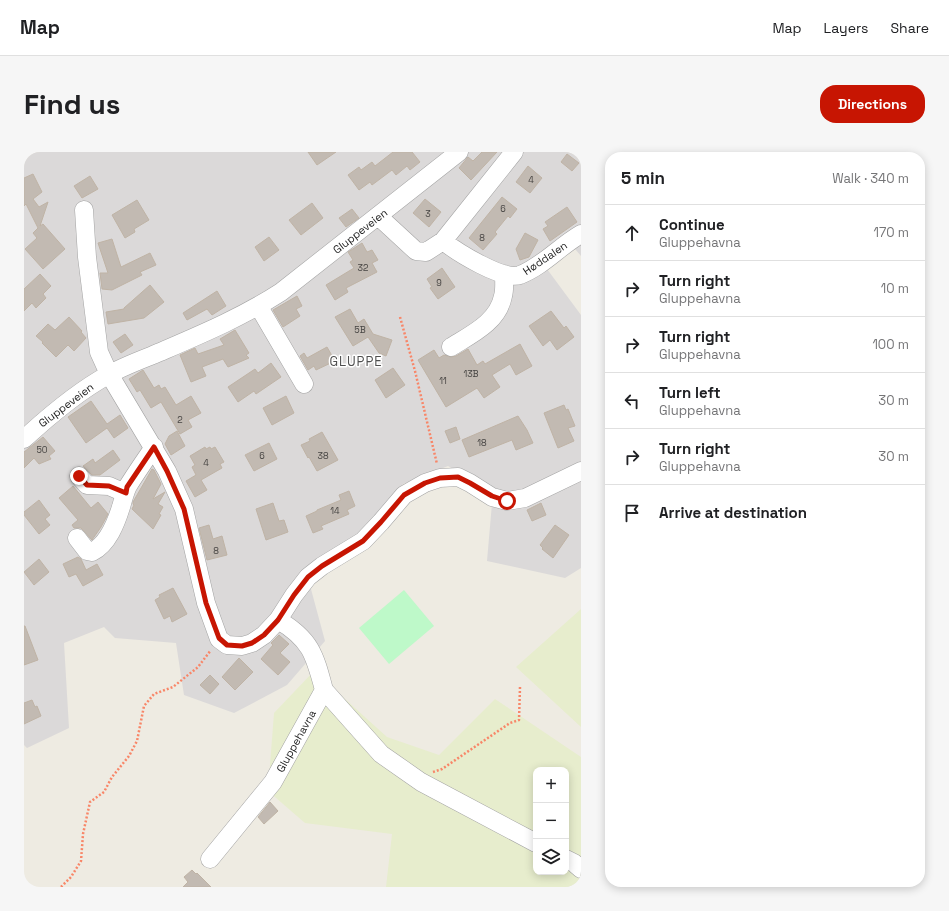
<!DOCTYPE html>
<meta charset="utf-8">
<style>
:root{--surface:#fff;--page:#f6f6f6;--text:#202124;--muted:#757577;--line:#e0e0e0;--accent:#c71502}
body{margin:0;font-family:"Space Grotesk",sans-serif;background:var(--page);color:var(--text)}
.controls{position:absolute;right:12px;bottom:12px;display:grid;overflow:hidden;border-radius:8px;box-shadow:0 2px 10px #0003}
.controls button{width:36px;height:36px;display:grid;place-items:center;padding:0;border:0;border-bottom:1px solid var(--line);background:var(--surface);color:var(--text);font:20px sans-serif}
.stop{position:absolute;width:12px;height:12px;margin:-9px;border:3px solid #c71502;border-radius:50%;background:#fff}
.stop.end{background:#c71502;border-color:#fff;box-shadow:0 1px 4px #0008}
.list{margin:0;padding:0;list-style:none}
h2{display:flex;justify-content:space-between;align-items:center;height:52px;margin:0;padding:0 16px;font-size:17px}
h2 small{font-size:13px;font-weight:400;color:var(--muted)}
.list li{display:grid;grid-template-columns:26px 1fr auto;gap:12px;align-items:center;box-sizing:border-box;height:56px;padding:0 16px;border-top:1px solid var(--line)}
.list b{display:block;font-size:15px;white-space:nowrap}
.list p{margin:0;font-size:13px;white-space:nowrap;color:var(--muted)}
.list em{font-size:13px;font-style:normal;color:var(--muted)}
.icon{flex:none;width:22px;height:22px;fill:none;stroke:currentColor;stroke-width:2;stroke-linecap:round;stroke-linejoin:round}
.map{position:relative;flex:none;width:557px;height:735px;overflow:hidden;border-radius:16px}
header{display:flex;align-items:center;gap:24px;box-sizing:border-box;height:56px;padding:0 20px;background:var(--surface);border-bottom:1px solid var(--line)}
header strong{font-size:19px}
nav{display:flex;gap:22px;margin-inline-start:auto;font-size:14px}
.intro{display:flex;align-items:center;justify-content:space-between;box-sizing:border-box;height:96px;padding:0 24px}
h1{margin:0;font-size:28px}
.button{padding:10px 18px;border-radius:16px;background:var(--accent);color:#fff;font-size:14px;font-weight:700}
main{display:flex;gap:24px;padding:0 24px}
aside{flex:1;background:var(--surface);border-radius:16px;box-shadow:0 2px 10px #0003}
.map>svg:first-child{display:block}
.residential{fill:#dbd9d9}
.farmland{fill:#e7edcd;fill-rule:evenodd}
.park{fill:#bef9c9}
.building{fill:#c2bab2;stroke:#bfb3a5}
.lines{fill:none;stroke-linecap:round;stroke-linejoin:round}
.minor-casing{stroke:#a3a3a3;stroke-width:19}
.path{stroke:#f88668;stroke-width:2.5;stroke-dasharray:2 2;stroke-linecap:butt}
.minor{stroke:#fff;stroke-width:18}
.route{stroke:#c71502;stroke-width:5}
.labels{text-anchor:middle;stroke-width:3;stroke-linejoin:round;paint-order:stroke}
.number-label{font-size:9px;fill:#464442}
.street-label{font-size:11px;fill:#1c1c1c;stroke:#fff}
.quarter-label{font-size:13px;letter-spacing:1px;fill:#4f4f4f;stroke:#fff}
</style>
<header>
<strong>Map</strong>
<nav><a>Map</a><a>Layers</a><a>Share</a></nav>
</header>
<div class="intro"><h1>Find us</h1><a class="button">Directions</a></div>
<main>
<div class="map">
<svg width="557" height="735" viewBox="0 0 557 735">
<rect width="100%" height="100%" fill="#eeebe2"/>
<path class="residential" d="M0,0h557v104l-6,-7 -28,20 34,46v253l-16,10 -78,-17 6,-69 -45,-26 -45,18 -38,50 -57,44 17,63 -38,44 -53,28 -50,-18 -8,-52 -61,-5 -11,-11 -40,16 5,85 -42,20 -3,-3z"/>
<path class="farmland" d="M557,457v118l-65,-60z
M290,519l73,66 52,18 56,-56 86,58v130h-195l6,-53 -87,-11 -37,-32 6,-78zM512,618h30v102h-30z"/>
<path class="park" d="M380,438l30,36 -45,38 -30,-36z"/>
<path class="building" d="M284,0h28l-19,13z
M369,0h19l8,10 -10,8 -3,-4 -11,9 -4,-5 -20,15 -2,-3 -11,8 -11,-15 11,-8 2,3 11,-8 3,4z
M458,0h15l-26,28 -12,-12 9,-11 5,4z
M543,2l12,9 -7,8 -11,-9z
M504,14l14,12 -12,15 -14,-11z
M9,22l9,18 -9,7 6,8 9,-5 -8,24 3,-2 22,25 -22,20 -18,-20 12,-11 -4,-5 5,-5 -12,-24 -2,2v-28z
M66,24l8,13 -16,9 -8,-12z
M478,45l15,12 -7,9 -2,-2 -13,16 2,2 -14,16 -14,-12z
M401,47l16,13 -12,15 -16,-14z
M113,48l12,20 -15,9 1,3 -10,6 -13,-23z
M288,51l11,15 -22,17 -12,-15z
M543,55l10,15 -27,19 -7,-12 5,-3 -3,-4z
M328,57l7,9 -13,9 -7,-9z
M501,81l13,7 -9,17 -9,3 -4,-11z
M245,85l10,13 -15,11 -9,-14z
M88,87l9,28 29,-14 6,12 -16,7 2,3 -30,15 -10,-1 -2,-16h8l-10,-30z
M338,91l5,9 5,-2 6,10 -6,3 5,9 -31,16 2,4 -13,8 -9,-15 28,-17 -4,-6 3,-2 -5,-8z
M418,116l13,19 -17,12 -8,-11 2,-1 -5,-8z
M16,122l11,12 -8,8 3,4 -10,10 -4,-5 -8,8v-22z
M126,133l14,17 -20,16 -36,6 -2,-12 18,-3v-1z
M193,139l9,15 -14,9 -5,-6 -20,11 -4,-7z
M273,144l5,10 -6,3 4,7 -17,11 -10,-17z
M326,157l8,14 6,-4 9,15 19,6 -6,16 -7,-3 -11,-16 -15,9 -18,-29z
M527,159l13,17 2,-2 8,11 -17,13 -7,-10 -7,6 -14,-20z
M45,165l13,14 -1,1 5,6 -12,13 -6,-6 -12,12 -14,-14 1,-1 -7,-6 12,-12 7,6z
M211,178l14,23 -3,2 3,3 -21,9 -5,-8 -21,8 4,9 -15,6 -11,-27 15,-7 3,6 26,-9 -4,-6z
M101,182l8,11 -12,8 -8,-11z
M496,192l12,22 -16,9 -6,-11 -18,11 8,12 -16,11 -7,-10 -31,19 -28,-47 16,-10 5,8 5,-3 7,2 5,-1 12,-7 9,16 6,-4 2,3z
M303,195l8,14 -19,9 -2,-4 -6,4 -8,-14 4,-3 3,5z
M247,211l10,14 -25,17 -2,-3 -16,11 -10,-15 27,-18 3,4z
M369,216l12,17 -19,13 -11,-18z
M119,218l11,18 5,-3 2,4 4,-2 11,18 15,-9 10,17 -13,7 4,7 -12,7 -19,-32 -10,6 -11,-18 -3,2 -8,-13z
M262,244l8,17 -22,12 -9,-17z
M67,249l16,23 13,-9 8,13 -14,10 -7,-10 -21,15 -18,-26z
M540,253l2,5 2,-1 7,17 -7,2 6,13 -16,7 -14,-35z
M494,264l9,14 6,13 -17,7 -4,-10 -43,17 -7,-17z
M432,275l4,12 -10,4 -5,-12z
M153,279l8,15 -14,9 -6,-11 4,-8z
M298,280l16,28 -21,11 -8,-14 -1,1 -7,-13 9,-4 -1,-2z
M19,285l12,14 -6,5 2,3 -12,5 -5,-6 -10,10v-16z
M245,291l8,16 -23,12 -9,-16z
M181,295l1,2 4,-2 1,2 4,-2 9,15 -4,2 2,4 -21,12 6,10 -12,7 -9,-16 10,-6 -4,-8 3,-2 -5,-9z
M89,298l7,10 -20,15h-8l-9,-9 10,-7 2,4z
M128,317l2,1 7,14 -8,15 12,-7 -7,12 5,3 -4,7 2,1 -8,14 -21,-20 2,-4 -1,-1v-2z
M49,334l18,22 7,-6 10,12 -7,13 -9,13 -11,-12h-7l-2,-3 6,-5 -19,-22z
M325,339l6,15 -8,4 2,4 -28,12 2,3 -10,4 -7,-17 11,-5v-1l24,-10 -2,-5z
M15,348l11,15 -5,4 5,6 -11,9 -15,-19v-3z
M249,351l6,18 5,-1 4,12 -22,8 -10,-31z
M517,351l5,12 -14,6 -5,-11z
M185,373l4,14 9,-3 5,19 -20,5 -8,-32z
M531,373l14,10 -16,23 -11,-9 1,-1 -3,-3z
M54,405l3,2 5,11 11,-6 6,11 -20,11 -7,-12 -7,3 -6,-13z
M15,407l10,13 -15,13 -10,-13z
M149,436l14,26 -15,8 -2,-6 -6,3 -9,-19 5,-3 -1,-2z
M0,474h1l13,34 -14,5z
M255,483l10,9 -9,9 10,9 -12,13 -17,-16 12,-14 -2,-2z
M215,506l14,14 -18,18 -13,-13z
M186,523l9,9 -9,10 -10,-9z
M8,548l3,7 2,-1 4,10 -17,8v-21z
M246,650l8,9 -14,13 -6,-7z
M168,718l4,4 1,-1 14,14h-28l5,-5 -4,-5z"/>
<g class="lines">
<g class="minor-casing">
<path id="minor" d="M60,58l3,47 12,95 10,22 58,97 17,38 22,94 13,36 8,6 15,1 10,-3 12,-8 14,-15 16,-25 14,-18 14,-11 41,-25 18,-19 23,-27 21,-12 15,-5 18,-1 12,6 22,14 15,4 18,-3 56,-27
M354,64l38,35 10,1 17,-11 71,-89
M419,89c14,11 60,40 77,34 23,-9 40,-29 61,-41
M235,155l45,77
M427,195c21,-13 47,-25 52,-51 2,-7 1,-15 1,-22
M0,287c26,-24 53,-47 84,-64 14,-8 30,-14 45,-20 44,-19 88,-37 128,-63l178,-140
M55,324l8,9 22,1 16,7
M53,386l10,13 5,1c16,-8 24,-29 29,-45 2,-7 4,-15 7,-21 8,-13 17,-26 26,-39
M300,538l57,64 40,28 115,61
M186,707l63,-77 51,-92c-9,-34 -13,-51 -46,-70
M542,707l8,4 7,6"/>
</g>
<path class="path" d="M376,165l15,54 22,93
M409,620l9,-3 68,-46 9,-3 1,-33
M37,735l10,-10 10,-16 2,-27 7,-32 14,-10 8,-15 17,-21 8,-15 7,-35 10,-12 19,-7 25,-20 13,-17"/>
<use href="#minor" class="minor"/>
</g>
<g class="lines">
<path class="route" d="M55,324l8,9 22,1 17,7 1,-6 27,-40 13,24 17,38 22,94 13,35 8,7 15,1 10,-3 12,-8 14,-15 16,-25 14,-18 14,-11 41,-25 18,-19 23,-27 21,-12 15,-5 18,-1 12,6 22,13 15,5"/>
</g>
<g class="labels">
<g class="number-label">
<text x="507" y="31">4</text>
<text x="479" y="60">6</text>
<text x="404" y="65">3</text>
<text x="458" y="89">8</text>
<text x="339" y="119">32</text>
<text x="415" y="134">9</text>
<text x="336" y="181">5B</text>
<text x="447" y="225">13B</text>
<text x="419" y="232">11</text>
<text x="156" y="271">2</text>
<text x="458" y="294">18</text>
<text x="18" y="301">50</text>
<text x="238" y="307">6</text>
<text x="299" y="307">38</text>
<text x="182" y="314">4</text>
<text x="311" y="362">14</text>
<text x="192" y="402">8</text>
</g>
<g class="street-label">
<text transform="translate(336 79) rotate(-38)" y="4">Gluppeveien</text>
<text transform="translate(521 106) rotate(-34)" y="4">Høddalen</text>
<text transform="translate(42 253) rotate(-37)" y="4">Gluppeveien</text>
<text transform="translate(272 589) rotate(-61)" y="4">Gluppehavna</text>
</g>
<g class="quarter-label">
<text x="332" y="214">GLUPPE</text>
</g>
</g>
</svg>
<div class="controls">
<button>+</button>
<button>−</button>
<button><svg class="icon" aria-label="layers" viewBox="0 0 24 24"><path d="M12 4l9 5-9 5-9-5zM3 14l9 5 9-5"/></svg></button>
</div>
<div class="stop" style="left:483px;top:349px"></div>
<div class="stop end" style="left:55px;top:324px"></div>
</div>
<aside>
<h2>5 min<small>Walk · 340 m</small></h2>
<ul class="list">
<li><svg class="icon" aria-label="ahead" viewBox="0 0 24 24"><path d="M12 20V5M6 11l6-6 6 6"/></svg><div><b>Continue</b><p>Gluppehavna</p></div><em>170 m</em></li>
<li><svg class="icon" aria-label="right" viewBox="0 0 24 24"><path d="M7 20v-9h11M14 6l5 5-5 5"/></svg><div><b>Turn right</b><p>Gluppehavna</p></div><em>10 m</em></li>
<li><svg class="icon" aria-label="right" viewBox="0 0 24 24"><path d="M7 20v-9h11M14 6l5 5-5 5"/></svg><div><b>Turn right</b><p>Gluppehavna</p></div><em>100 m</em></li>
<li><svg class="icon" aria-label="left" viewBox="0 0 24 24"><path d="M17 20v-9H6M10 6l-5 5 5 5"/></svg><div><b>Turn left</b><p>Gluppehavna</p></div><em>30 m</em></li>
<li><svg class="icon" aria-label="right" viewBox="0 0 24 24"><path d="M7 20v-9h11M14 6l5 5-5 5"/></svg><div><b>Turn right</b><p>Gluppehavna</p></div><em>30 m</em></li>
<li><svg class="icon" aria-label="arrive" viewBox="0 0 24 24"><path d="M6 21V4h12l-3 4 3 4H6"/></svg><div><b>Arrive at destination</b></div></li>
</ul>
</aside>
</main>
